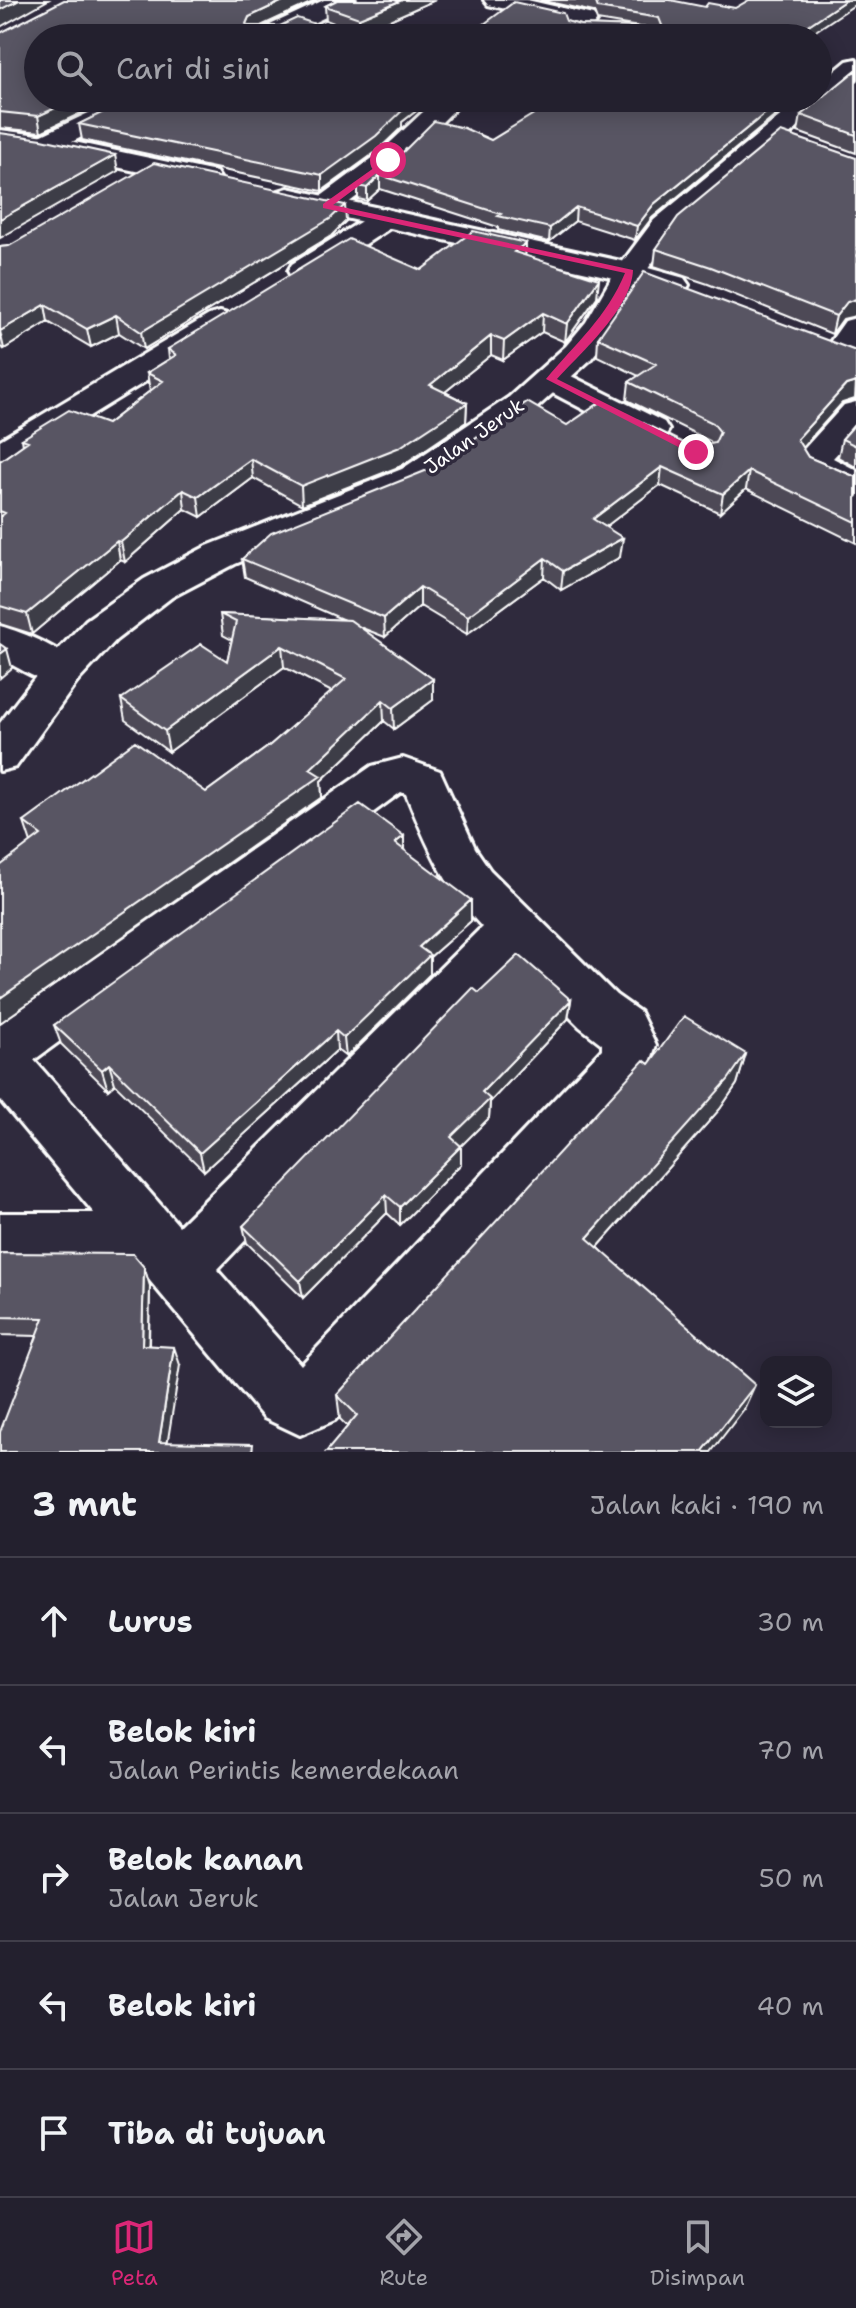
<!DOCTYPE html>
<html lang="id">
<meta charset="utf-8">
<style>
:root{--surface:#23202e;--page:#2f2d3a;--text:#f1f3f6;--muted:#a3a3aa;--line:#403e4a;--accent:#db2777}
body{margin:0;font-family:"Shantell Sans",sans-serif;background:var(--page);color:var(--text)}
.controls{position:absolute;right:24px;bottom:24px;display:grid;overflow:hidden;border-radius:16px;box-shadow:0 4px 20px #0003}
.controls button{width:72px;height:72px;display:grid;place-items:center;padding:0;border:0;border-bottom:2px solid var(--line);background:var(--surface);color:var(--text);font:40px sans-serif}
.stop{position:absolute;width:24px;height:24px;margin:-18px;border:6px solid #db2777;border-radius:50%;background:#fff}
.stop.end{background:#db2777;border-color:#fff;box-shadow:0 2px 8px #0008}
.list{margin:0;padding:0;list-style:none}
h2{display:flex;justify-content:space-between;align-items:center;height:104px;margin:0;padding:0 32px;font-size:34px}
h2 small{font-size:26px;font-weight:400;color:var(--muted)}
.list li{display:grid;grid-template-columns:52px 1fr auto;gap:24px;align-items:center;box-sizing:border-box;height:128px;padding:0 32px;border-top:2px solid var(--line)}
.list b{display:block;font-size:30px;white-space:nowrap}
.list p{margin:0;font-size:26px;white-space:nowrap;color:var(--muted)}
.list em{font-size:26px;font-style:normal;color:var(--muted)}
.icon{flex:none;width:44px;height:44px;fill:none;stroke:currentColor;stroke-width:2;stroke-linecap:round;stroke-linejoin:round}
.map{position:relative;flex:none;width:856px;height:1452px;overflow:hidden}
.search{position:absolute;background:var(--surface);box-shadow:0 4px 20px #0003;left:24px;right:24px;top:24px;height:88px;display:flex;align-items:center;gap:20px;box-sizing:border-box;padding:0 28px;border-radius:44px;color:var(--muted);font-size:30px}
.sheet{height:744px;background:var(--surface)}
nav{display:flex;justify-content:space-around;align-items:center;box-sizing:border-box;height:112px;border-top:2px solid var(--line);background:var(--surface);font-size:22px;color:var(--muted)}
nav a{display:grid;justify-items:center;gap:4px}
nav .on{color:var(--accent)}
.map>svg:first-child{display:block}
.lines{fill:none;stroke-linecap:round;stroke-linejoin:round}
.minor-casing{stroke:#fff;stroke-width:6}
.tertiary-casing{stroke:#fff;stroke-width:6}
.secondary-casing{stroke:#fff;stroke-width:6}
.minor{fill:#2f2a3d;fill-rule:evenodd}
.tertiary{fill:#2f2a3d;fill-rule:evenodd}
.secondary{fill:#2f2a3d;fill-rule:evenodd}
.wall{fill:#4d4956;stroke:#fff;stroke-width:2}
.shaded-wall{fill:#3e3c46;stroke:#fff;stroke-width:2}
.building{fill:#595564;stroke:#fff;stroke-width:2}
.route{fill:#db2777}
.labels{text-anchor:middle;stroke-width:7;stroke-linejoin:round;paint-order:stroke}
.far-street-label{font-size:20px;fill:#fff;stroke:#2f2a3d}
</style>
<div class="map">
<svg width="856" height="1452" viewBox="0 0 856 1452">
<rect width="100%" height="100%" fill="#2f2a3d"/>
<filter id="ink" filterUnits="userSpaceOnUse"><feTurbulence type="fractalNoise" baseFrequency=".0125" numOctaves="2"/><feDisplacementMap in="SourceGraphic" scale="16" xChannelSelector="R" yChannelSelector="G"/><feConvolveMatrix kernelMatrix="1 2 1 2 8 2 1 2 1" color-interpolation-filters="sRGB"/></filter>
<g filter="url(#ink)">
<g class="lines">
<g class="minor-casing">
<path id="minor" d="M324,0h31l-4,5 -70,33h-31l3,-5z
M484,0h43l66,15 4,5 -4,5 -8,2 -97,-22z
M120,98h33l-4,5 -93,47h-20l-4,-6 4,-6z
M438,98h28l-68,68 -62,46 -10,3 -10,-3 -4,-6 4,-6 62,-46z
M386,209l10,3 5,6 -5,6 -82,54 -11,2 -11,-2 -4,-7 4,-7 84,-52z
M220,312l11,3 5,7 -5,7 -218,134 -13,3v-26l209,-125z
M856,318v35l-4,6 -12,3 -12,-3 -5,-7 22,-31z
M551,369l12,3 101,50 5,8 -5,8 -13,3 -13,-3 -99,-52 -5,-7 5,-7z
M856,402v31l-23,25 23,12v25l-51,-22 -9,-15 48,-53z
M0,626c23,6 71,26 83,46l-6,10c-28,8 -52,-11 -77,-24z
M403,758l37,13 35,77 15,22 126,125 24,17 16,33 -11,32 -310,343 -35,15 -36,-17 -123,-148 -141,-1v-56h94l-94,-113v-76l372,-258zM401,792l5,2c21,52 38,91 76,133l-303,299 -145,-166zM513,960l67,67 22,17v5l-301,316 -84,-95z"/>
</g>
<g class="tertiary-casing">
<path id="tertiary" d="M0,130l46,6 160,34 10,2 4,6 -4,6 -10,2 -160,-34 -46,-6z
M288,188l342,75 54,15 5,7 -5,7 -11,2 -50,-14 -345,-77 -4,-6 4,-6z"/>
</g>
<g class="secondary-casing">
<path id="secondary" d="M856,59v20l-182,153 -29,41 -9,22 -26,40 -20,25 -57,51 -105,74 -193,79 -63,33 -56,43 -39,42 -61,85 -16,4v-48l47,-61 39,-42 58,-41 63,-33 195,-77 107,-72 57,-51 20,-24 29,-50 39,-52 148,-122h16v-13l29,-24z"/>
</g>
<use href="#minor" class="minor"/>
<use href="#tertiary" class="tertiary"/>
<use href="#secondary" class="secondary"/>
</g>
<path class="wall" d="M317,0l-55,26h79l-15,-6 -1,-14 12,-6h98l-75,33 -19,-7 1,12h-304l3,94 -41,-4v-95z
M540,0h130l135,38h-340l101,-17 14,4 59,2 -42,-7 -3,-8z
M856,70v83l-58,-21 3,-17z
M132,98h301l-31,24v5l-26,25 -54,39 -240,-51 -3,-16z
M400,155l252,63 -17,22 -60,-19 -26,21 -51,-12v-3l-118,-38 -13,12 -9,-2v-13z
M856,158v158l-13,3 -11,15 -124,-50 -54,-18 2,-17z
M346,221l-15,15 -187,113 -25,-16 -28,14 -43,-25 -44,27 -4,-2v-100z
M526,243l-1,13 72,41 -32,45 -23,-10 -39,28 -12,-5 -46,37 22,11 -1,19 -65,44 -99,39 -49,-27 -52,39 -16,-8 -60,53 -5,-2 -88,74 -32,-10v-163l23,-16 -1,-6 85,-15 43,-33 -3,-18 22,-14 -1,-10 253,-79z
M598,338l258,13v49l-14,3 -40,45 6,9 48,20v66l-110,-54 -26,24 -60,-28 -55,42 15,30 -59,33 -17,-13 -77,57 -47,-28 -35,31 -28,-11 76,74 -39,29 -10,-8 -63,60 1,16 -291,46 -7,-21 182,-30 63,-46 63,-54 -48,-25 -115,85 -44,-32 -4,-21 106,-38 5,-21 -9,-5 -3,-21 124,6 -99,-43 -3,-18 325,-134 133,22 12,-3 -2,-3 -83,-41 2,-18 10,-6 -42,-20z
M856,423v44l-18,-10 4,-18z
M404,836v14l67,71 -41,36v17l-84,83 -9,-7 -133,121 -89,-87 -7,6 -47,-46 -7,-19z
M571,1000l-3,19 -78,83 -1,16 -28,27v19l-61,61 -13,-12 -84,85 -56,-55 -4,-17z
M746,1054l-9,30 -17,25 -122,138 146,162 -396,18 -8,-8 -3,-24 312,-331z
M0,1253l144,14 6,19 -1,60 31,19 -180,87 37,-116 -37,-1z"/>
<path class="shaded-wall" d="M19,0h29l-48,27v-17z
M285,0h32l-67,31 -4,-7 3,-7z
M402,0h33l-75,33 -1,-15z
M846,0h10v4l-51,34h-16z
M341,26l1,12h-25v-1z
M826,64l-2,12 -6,6v-10z
M77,98h36l-72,34 -3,-16z
M412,98h21l-31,24v5l-26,25 -54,39v-16l74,-65z
M784,98h13l-145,120 -17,22 2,-14 17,-22z
M115,155l3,16 -118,67v-19z
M380,175v14l-13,12v-13z
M345,205l1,16 -15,15 -187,113 -3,-17z
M576,207l-1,14 -26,21 1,-14z
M526,243l-1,18 -11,-9z
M599,279l-2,18 -32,45 2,-18z
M856,299v17l-13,3 -11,15 4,-18 11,-14z
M45,305l3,17 -44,27 -4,-18z
M543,313l-1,19 -39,28 1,-19z
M116,315l3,18 -28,14 -4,-18z
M491,336v19l-61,49v-19z
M856,382l-1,17 -13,4 -49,55 4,-19 49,-54z
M467,403l-1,19 -65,44 -99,39 -1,-19z
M251,459l2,19 -52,39 -3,-20z
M662,467l-2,18 -69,53 2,-19z
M749,471l-3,18 -26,24 3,-19z
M183,490l2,19 -60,53 -4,-20z
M623,538l-3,19 -59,33 2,-19z
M117,541l3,19 -88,74 -5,-20z
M545,558l-1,19 -77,57 1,-18z
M420,587v19l-35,31 -1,-19z
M282,646l2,21 -115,85 -4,-21z
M7,649l5,19 -12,10v-24z
M433,679v21l-39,29 -1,-21z
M383,700l1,21 -63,60 1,16 -322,226v-25l310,-229z
M404,836v20l-9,-13z
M471,900v21l-41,36v17l-84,83 -2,-19 75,-91z
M571,1000l-3,19 -78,83 -1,16 -38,38v-19l31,-45z
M336,1031l1,19 -133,121 -4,-18z
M746,1054l-9,30 -17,25 -138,156 5,-27z
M109,1064l6,20 -7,6 -6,-20z
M461,1146v18l-61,61v-18z
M386,1195l1,18 -84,85 -3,-17z
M144,1267l6,19 -2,77 -6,-18z
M174,1347l6,18 -14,87 -7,-10z
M755,1385l-11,24 -33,43h-9z"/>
<path class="building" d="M0,0h19l-19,10z
M64,0h221l-36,17 -3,7 3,2h31l17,-8 24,8h20l-24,11 4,1h-283v60h39l-39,18 -38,-4v-79z
M337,0h65l-43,18 -34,-12z
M595,0h75l35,7 3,-4 27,5 14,-8h97l-57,38h-324l49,-36 49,11 3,8 14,4 83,3 -4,-10 -61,-10z
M856,70v65l-55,-20z
M132,98h280l-16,12 6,1 -26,25 -54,39 -243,-51z
M560,98h183l1,2 5,-2h35l-130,106 -17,22 -61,-19 -26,21 -52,-12 3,-2 -121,-39 -13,13 -9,-2 42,-31 34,-34 30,7 27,12z
M781,132l75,26v141l-9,3 -11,14 -125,-49 -55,-18 22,-32z
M0,133l42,6 73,16 -115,64z
M154,163l191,42 -15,14 -189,113 -25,-17 -29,14 -42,-24 -45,26v-84l9,-1z
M473,231l53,12 -12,9 85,27 -32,45 -24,-11 -39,28 -13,-5 -61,49 37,18 -67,44 -99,39 -50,-27 -53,38 -15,-7 -62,52 -4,-1 -90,73 -27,-8v-89l5,-4 -5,-2v-50l28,-20 -6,-2 47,-29 38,14 56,-43 -16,-8 29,-18 -8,-6 181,-110 72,31z
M644,272l212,79v31l-10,3 -49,54 11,18 48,20v45l-107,-51 -26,23 -61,-27 -69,52 30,19 -60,33 -18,-13 -77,58 -48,-29 -36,31 -142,-59 29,-26 159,-64 97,-67 40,23 34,-23 84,42 15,3 15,-4 5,-11 -7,-9 -84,-41 27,-18 -58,-26z
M856,423v23l-14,-7z
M220,614l130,6 83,59 -40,29 -10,-8 -73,69 11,7 -321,222v-132l41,-31 -17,-13 111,-81 71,51 63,-46 77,-67 -64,-33 -117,85 -44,-32 80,-55 26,17 9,-39z
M0,644l7,5 -7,5z
M360,804l44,32 -9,7 76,57 -52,47 11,8 -86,83 -8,-7 -136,122 -91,-89 -7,6 -48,-45z
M519,955l52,45 -89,92 8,7 -39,38 10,9 -61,61 -14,-12 -86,86 -57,-55 230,-238 6,5z
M684,1016l62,38 -18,26 -141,158 168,147 -53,67h-376l31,-37 -20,-20 307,-335 5,4z
M0,1253l133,1 11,13 -2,78 32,2 -15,95 94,2 -1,8h-252v-20l44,-114 -44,-1z"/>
</g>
<path class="route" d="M388,158l3,4 -58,43 300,65c-1,37 -51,82 -76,109l142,71v4h-7l-146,-75c29,-35 61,-62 79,-106l-302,-65v-4z"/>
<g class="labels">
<g class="far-street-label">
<text transform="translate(474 436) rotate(-35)" y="7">Jalan Jeruk</text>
</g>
</g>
</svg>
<div class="controls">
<button><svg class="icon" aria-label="layers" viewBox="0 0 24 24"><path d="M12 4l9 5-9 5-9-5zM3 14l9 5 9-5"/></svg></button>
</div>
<div class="stop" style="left:388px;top:160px"></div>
<div class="stop end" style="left:696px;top:452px"></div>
<div class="search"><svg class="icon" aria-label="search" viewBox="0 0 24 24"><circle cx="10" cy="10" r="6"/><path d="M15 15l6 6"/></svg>Cari di sini</div>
</div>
<section class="sheet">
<h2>3 mnt<small>Jalan kaki · 190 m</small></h2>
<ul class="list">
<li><svg class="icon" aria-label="ahead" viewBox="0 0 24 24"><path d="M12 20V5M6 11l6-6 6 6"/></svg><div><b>Lurus</b></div><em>30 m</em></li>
<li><svg class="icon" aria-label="left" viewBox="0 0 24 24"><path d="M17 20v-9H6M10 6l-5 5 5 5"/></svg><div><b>Belok kiri</b><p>Jalan Perintis kemerdekaan</p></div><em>70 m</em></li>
<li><svg class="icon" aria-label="right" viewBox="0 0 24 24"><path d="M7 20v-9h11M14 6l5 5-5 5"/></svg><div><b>Belok kanan</b><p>Jalan Jeruk</p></div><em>50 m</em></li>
<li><svg class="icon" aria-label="left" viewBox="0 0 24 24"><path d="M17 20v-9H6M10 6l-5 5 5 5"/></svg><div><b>Belok kiri</b></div><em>40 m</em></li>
<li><svg class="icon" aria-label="arrive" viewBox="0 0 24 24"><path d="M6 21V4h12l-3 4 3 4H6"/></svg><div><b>Tiba di tujuan</b></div></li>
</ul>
</section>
<nav>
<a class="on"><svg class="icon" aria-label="map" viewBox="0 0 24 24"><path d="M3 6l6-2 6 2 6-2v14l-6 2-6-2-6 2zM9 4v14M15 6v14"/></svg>Peta</a>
<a><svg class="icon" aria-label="directions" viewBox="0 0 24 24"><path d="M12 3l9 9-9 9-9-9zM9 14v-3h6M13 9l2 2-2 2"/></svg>Rute</a>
<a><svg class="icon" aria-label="saved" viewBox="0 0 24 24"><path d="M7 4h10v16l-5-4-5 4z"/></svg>Disimpan</a>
</nav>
